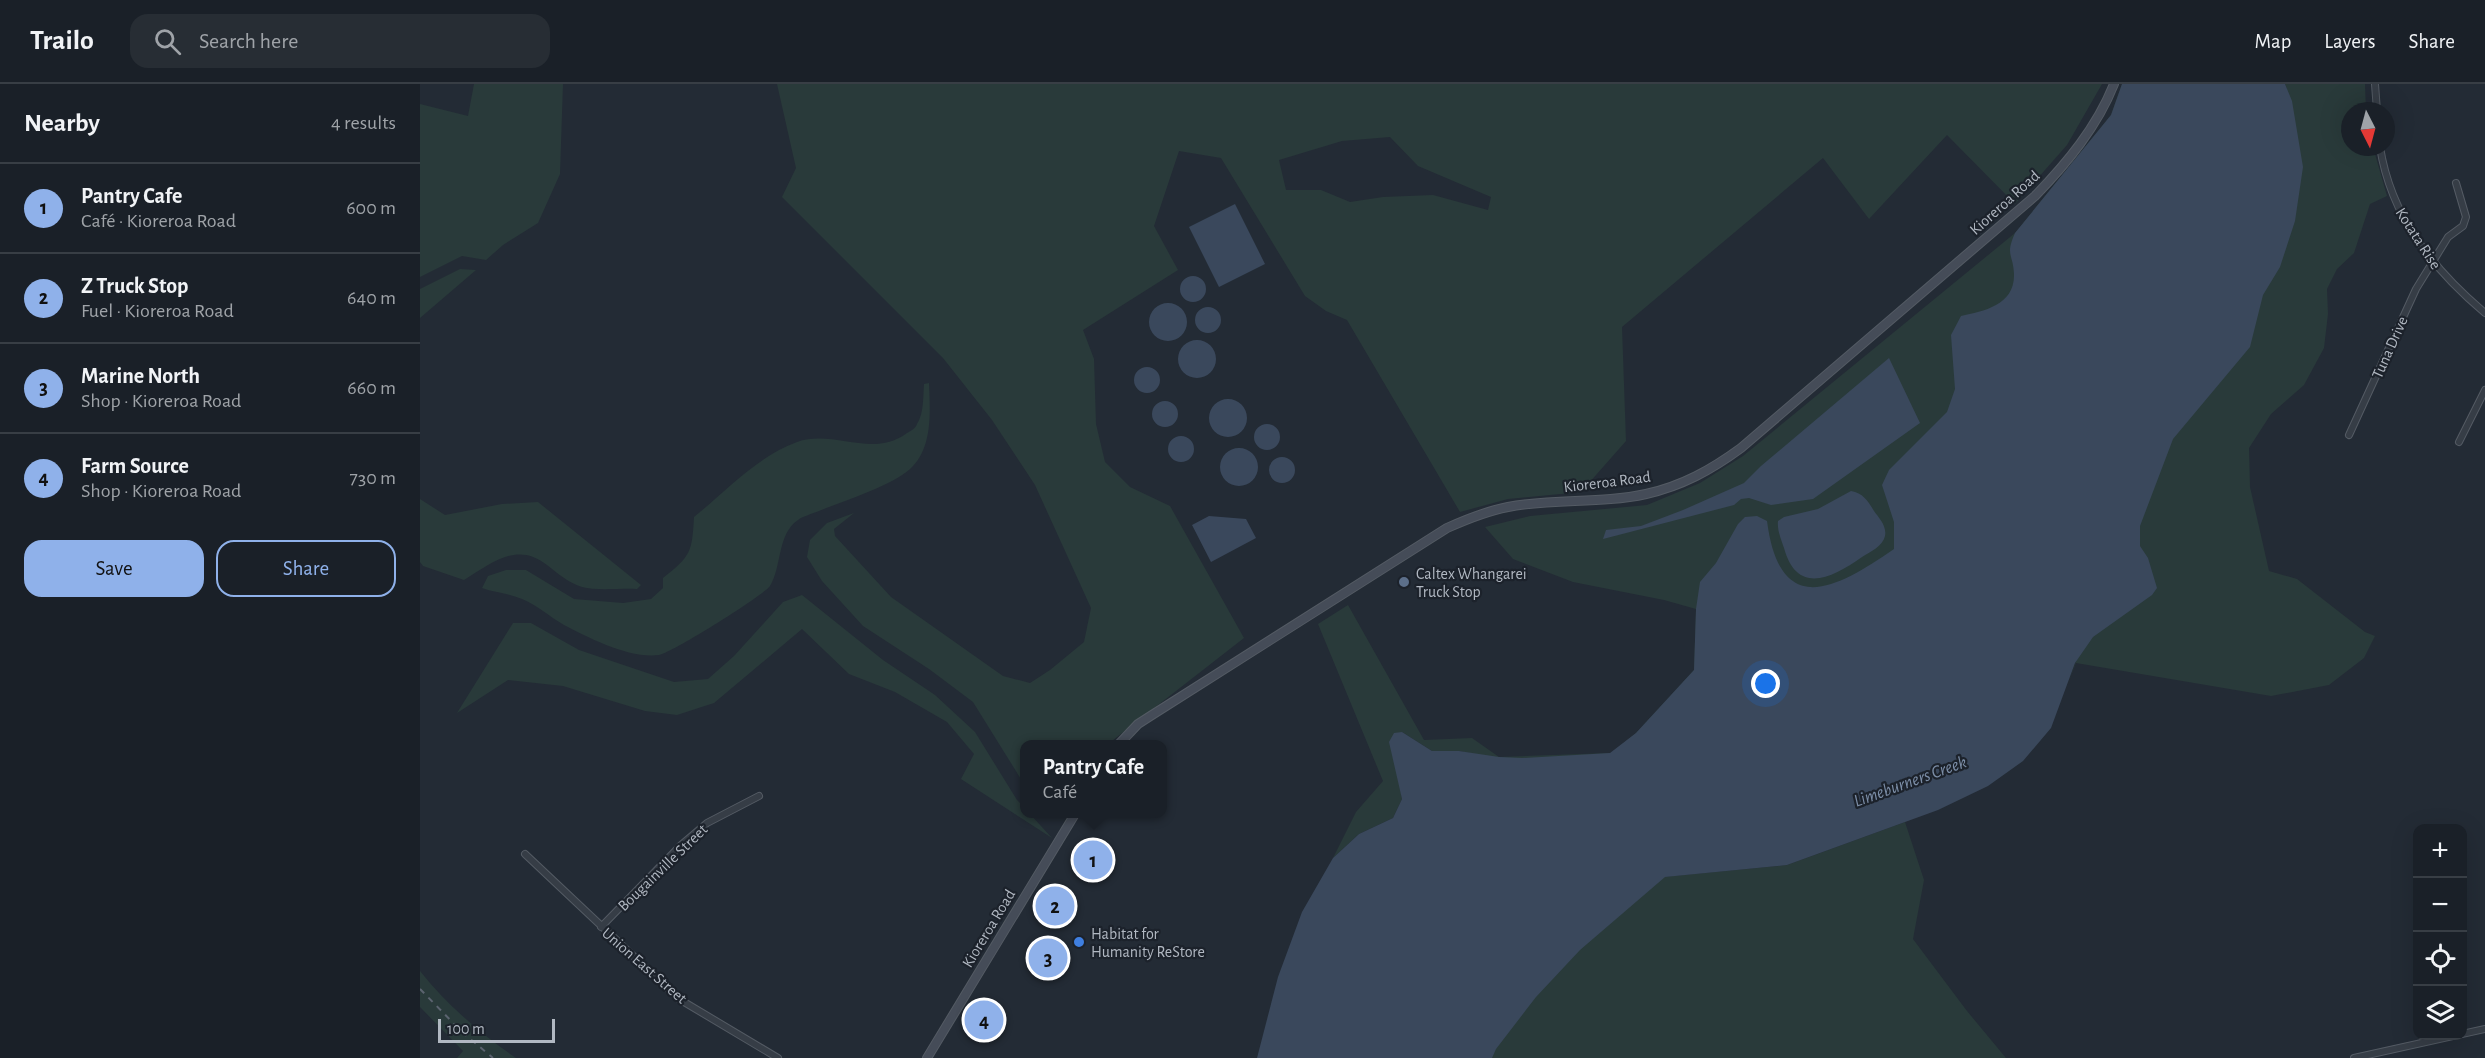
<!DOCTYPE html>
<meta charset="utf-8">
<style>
:root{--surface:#1a2028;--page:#272d34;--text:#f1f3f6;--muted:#9fa3a8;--line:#383e45;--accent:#8fb1ea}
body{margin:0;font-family:"Alegreya Sans",sans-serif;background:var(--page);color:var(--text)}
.controls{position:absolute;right:18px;bottom:18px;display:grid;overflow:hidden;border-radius:12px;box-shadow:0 6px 24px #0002}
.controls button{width:54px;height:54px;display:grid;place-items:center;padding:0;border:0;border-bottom:2px solid var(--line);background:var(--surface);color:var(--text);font:30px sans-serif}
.compass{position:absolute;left:1921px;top:18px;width:54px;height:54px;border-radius:50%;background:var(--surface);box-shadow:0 6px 24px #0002;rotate:174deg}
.scale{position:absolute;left:18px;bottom:15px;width:117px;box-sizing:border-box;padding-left:6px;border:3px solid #b1b8c2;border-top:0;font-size:16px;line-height:21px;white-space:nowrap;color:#b1b8c2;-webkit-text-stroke:4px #1c222b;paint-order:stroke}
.you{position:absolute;left:1346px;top:600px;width:21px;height:21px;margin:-15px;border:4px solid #fff;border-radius:50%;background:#1a73e8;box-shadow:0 0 0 9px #1a73e833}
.badge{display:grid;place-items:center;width:39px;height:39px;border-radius:50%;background:var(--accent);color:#111;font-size:20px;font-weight:700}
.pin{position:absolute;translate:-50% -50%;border:3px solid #fff;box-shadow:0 2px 6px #0006}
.popup{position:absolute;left:600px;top:656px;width:147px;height:78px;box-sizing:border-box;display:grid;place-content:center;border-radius:12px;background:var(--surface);filter:drop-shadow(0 2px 4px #0005);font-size:20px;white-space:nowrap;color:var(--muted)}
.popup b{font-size:22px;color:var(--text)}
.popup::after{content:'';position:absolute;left:50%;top:100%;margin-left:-12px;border:12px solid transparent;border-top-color:var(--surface)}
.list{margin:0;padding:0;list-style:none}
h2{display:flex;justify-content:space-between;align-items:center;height:78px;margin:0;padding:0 24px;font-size:26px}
h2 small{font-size:20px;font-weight:400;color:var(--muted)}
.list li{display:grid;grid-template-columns:39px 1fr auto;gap:18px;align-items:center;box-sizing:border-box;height:90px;padding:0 24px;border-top:2px solid var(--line)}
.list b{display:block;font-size:22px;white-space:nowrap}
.list p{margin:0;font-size:20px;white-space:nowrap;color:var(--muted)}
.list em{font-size:20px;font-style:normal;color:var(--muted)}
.actions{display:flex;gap:12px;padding:18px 24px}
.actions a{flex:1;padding:14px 0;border:2px solid var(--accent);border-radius:18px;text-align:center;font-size:21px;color:var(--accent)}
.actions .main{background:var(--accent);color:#111}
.icon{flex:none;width:33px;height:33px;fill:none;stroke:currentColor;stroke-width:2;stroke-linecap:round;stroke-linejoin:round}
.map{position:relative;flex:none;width:2065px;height:974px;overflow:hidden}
header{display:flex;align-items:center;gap:36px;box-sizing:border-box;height:84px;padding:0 30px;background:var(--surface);border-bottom:2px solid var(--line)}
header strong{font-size:28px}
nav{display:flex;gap:33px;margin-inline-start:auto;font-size:21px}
.search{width:420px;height:54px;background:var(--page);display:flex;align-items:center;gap:15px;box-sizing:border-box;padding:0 21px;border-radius:18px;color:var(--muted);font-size:22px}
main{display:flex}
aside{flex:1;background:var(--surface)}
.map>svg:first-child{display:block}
.green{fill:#293a3a;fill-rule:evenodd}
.water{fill:#3a485c}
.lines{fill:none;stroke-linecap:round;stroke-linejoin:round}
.minor-casing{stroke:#545b64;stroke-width:8}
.secondary-casing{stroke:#545b64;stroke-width:10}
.minor{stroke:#363d46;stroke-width:6}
.secondary{stroke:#454c58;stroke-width:8}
.rail{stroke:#5b636f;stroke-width:2;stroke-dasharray:6 6;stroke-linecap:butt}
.service-dot{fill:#5c6f8a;stroke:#1c222b;stroke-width:2}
.shop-dot{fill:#3f7fe0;stroke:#1c222b;stroke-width:2}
.labels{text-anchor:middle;stroke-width:4.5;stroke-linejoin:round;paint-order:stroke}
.street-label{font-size:16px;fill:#b1b8c2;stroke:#1c222b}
.poi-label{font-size:16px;fill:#b1b8c2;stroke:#1c222b;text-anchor:start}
.water-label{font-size:18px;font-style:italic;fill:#7c8ea7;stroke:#1c222b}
</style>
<header>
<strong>Trailo</strong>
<div class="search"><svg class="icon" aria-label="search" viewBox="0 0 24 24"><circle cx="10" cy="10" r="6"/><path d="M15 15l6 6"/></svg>Search here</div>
<nav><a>Map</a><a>Layers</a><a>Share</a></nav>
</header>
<main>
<aside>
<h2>Nearby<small>4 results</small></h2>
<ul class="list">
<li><span class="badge">1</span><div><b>Pantry Cafe</b><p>Café · Kioreroa Road</p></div><em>600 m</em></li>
<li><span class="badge">2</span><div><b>Z Truck Stop</b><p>Fuel · Kioreroa Road</p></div><em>640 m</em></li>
<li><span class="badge">3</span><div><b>Marine North</b><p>Shop · Kioreroa Road</p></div><em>660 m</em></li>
<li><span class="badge">4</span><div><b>Farm Source</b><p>Shop · Kioreroa Road</p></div><em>730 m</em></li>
</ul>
<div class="actions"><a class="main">Save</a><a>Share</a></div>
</aside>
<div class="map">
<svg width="2065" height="974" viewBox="0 0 2065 974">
<rect width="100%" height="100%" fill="#232b35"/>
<path class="green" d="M54,0h89l-3,90 -22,49 -35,22 -17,15 -24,-4 -42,21v-173l48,12z
M357,0h1325l-35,61 -52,59 -68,-69 -78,84 -46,-61 -201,169 4,114 -45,51 -73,7 -48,13 -113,-192 -21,-9 -21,-15 -84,-138 -42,-7 -25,75 24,44 -95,60 11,29 2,65 9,38 25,25 40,19 74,132 -136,106h-84v40l-51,-82 -44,-33 -66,-43 -41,-45 -15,-24 3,-17 17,-17 27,-10 -20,16 1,7 56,61 112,79 27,7 20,-13 34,-28 7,-34 -56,-123 -43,-65 -49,-62 -161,-161 14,-29zM970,53l28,29 73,31 -3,13 -55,-15 -50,2 -33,5 -29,-12h-35l-7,-30 63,-19z
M1702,0h122l-464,729 -321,-62h-27l-30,-19 -2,53 2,14 -9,19 -34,16 -26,24 23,-46 27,-31 -65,-157 30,-19 76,135 48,-2 27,19 112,-4 25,-20 58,-63 2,-61 -32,-9 -91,-18 -60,-23 -28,-32 45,-11 117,-11 53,-22 43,-27 272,-223 96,-118z
M1865,0h80l1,27h-16v36h23l14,49 -17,8 -16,49 -17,16 -10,20 1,25 -4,34 -20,37 -33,29 -22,34 1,39 19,84 28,8 68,53 10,4 -11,22 -35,27 -58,11 -195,-33 -9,23 220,-597z
M40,185l16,1 -56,48v-29z
M509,299c1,27 4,62 -16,83 -17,19 -70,35 -94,45 -7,3 -16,5 -21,9 -21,14 -16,47 -28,66 -7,10 -100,68 -111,69 -29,4 -70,-17 -95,-30 -14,-8 -27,-20 -42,-26 -13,-6 -27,-6 -40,-11l6,-12 18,-6h20l48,29 49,4 28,-4 12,-11v-10c28,-22 29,-26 31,-61 32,-26 64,-61 103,-75 37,-13 75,17 110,-9 4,-2 9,-5 10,-9 7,-11 6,-27 7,-40z
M0,415l25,16 57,-11 36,-2 103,83 -4,4c-16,-1 -41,2 -55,-2 -13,-4 -25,-14 -35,-22 -30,-24 -55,-2 -83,15l-41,-14 -3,-4z
M382,511l81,65 52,35 40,37 42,68 7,7v7h6l22,24 -91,-59 13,-25 -27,-32 -52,-30 -46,-18 -47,-45 -88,74 -37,12 -32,-4 -82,-25 -55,-6 -51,33 56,-90h18l48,27 95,32 34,-3 26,-23 49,-54z
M1485,738l19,58 -11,59 54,72 39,47h-662l88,-159 355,-34z
M0,887c27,34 61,63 96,87h-59l6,-7 -43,-44z"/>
<path class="water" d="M1702,0h163l7,17 11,66 -8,54 -15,46 -17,28 -13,52 -77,92 -33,87v20l8,12 9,30 -5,7 -59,42 -18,26 -24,65 -28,33 -35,25 -50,24 -151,55 -122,12 -85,73 -44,47 -40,52 -4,9h-235l21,-81 24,-65 31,-54 26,-24 34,-16 9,-19 -13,-57 5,-9 8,-1 30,19h27l40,6 23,1 88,-5 26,-20 58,-63 2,-61 4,-27 16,-19 22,-39 7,-7 12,-1 10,5c13,99 69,68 127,28v-27l-12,-37 7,-15 58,-58 8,-23 -4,-54 10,-19c23,-5 54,-11 53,-42 -1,-21 -9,-18 1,-41l96,-118z
M815,120l30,60 -46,23 -30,-60z
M760 205a13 13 0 1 1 26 0a13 13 0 1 1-26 0Z
M729 238a19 19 0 1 1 38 0a19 19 0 1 1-38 0Z
M775 236a13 13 0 1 1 26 0a13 13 0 1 1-26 0Z
M758 275a19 19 0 1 1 38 0a19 19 0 1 1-38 0Z
M1469,274l31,65 -107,76 -42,6 -22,-7 -8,1 -7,6 -131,34 3,-9 35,-4 42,-16 61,-27 17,-17z
M714 296a13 13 0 1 1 26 0a13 13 0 1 1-26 0Z
M789 334a19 19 0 1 1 38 0a19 19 0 1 1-38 0Z
M732 330a13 13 0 1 1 26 0a13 13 0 1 1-26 0Z
M834 353a13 13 0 1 1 26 0a13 13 0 1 1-26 0Z
M748 365a13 13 0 1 1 26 0a13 13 0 1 1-26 0Z
M800 383a19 19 0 1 1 38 0a19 19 0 1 1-38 0Z
M849 386a13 13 0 1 1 26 0a13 13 0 1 1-26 0Z
M1431,407c12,2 17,10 23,20 5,7 13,15 11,25 -2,10 -15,16 -23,21 -31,22 -65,38 -78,-9 -3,-9 -7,-18 -6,-27l6,-4 34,-8z
M789,432l37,3 10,19 -45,24 -19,-37z"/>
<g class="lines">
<g class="minor-casing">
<path id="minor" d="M1955,0l2,27
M1960,63c11,70 53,122 105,166
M1929,351l67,-146 32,-52 15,-11 3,-9 -10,-34
M2039,358l26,-52
M105,770l154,145 99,59
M181,843l80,-82 26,-22 52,-27
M1934,974l131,-29"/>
</g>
<g class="secondary-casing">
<path id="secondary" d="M699,660l19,-20 14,-9 295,-187c20,-9 40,-17 61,-21 45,-9 93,-3 138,-13 36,-8 65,-24 95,-46l294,-252c32,-33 62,-69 79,-112
M507,974l148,-244"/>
</g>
<use href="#minor" class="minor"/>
<use href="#secondary" class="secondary"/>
<path class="rail" d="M0,905l42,43 31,26"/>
</g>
<circle class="service-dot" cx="984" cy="498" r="6"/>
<circle class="shop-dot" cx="659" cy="858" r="6"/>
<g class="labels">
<g class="street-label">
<text transform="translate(1584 118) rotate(-42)" y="6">Kioreroa Road</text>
<text transform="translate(1999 154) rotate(57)" y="6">Kotata Rise</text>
<text transform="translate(1969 263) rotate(-66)" y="6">Tuna Drive</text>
<text transform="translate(1187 397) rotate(-7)" y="6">Kioreroa Road</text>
<text transform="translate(242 783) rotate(-44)" y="6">Bougainville Street</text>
<text transform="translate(568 844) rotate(-59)" y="6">Kioreroa Road</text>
<text transform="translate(225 881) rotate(41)" y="6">Union East Street</text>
</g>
<g class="poi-label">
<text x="996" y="495">Caltex Whangarei<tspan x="996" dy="18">Truck Stop</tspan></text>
<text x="671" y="855">Habitat for<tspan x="671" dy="18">Humanity ReStore</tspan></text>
</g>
<g class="water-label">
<text transform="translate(1490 697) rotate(-20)" y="6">Limeburners Creek</text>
</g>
</g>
</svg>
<div class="controls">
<button>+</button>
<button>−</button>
<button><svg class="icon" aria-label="locate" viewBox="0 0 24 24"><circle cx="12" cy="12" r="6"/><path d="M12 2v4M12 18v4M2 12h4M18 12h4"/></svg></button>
<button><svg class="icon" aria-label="layers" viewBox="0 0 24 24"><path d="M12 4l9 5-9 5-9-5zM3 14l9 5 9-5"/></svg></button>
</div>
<svg class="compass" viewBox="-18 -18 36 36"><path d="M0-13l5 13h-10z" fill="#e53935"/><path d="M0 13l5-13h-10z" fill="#9fa3a8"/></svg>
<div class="scale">100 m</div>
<div class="you"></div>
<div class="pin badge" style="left:673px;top:776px">1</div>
<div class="popup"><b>Pantry Cafe</b>Café</div>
<div class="pin badge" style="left:635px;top:822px">2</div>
<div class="pin badge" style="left:628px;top:874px">3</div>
<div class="pin badge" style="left:564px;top:936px">4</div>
</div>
</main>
